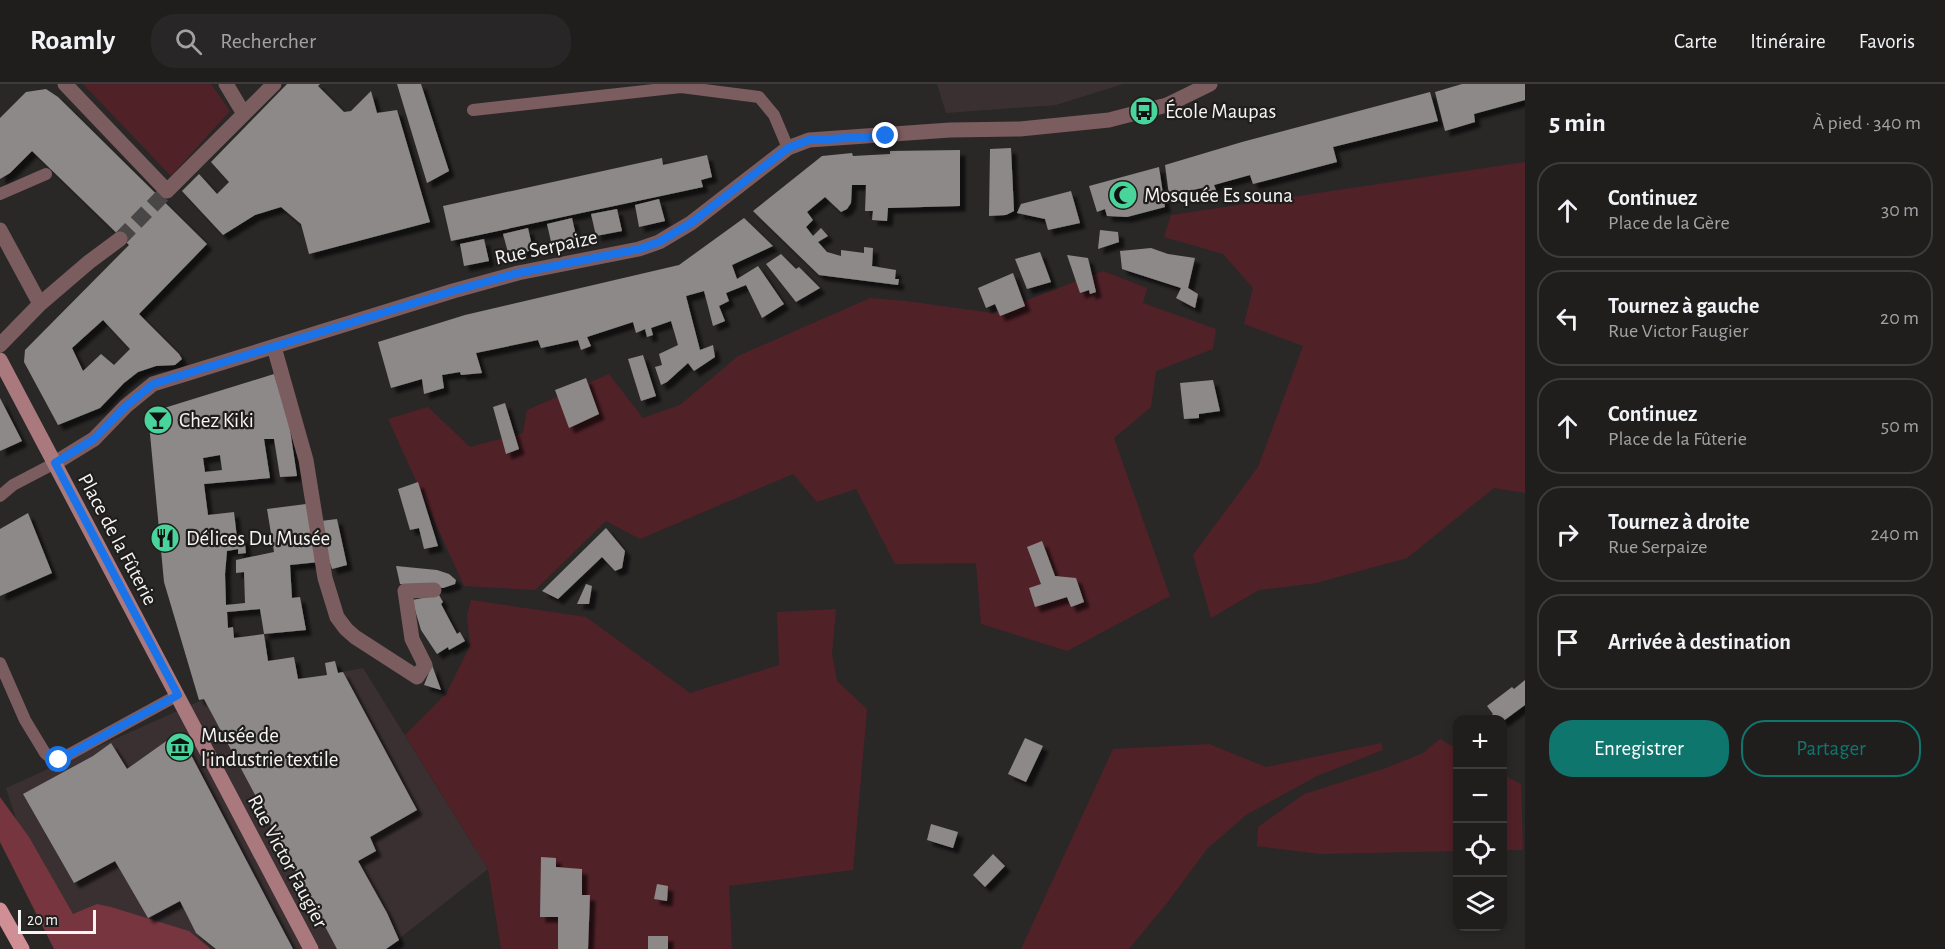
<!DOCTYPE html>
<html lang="fr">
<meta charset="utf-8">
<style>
:root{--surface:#201d1d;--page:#282626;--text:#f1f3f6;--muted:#a2a2a4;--line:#3d3b3b;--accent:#0f766e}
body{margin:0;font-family:"Alegreya Sans",sans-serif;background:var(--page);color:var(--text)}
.controls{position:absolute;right:18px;bottom:18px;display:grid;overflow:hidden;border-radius:12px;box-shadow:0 3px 9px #0003}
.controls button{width:54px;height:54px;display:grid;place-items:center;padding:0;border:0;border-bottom:2px solid var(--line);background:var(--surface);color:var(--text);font:30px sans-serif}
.scale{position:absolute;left:18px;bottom:15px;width:78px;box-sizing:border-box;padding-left:6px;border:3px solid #f5f3f3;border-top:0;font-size:16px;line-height:21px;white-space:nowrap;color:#f5f3f3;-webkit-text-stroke:4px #201d1d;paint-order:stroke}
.stop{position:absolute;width:18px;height:18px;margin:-14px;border:4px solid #1a73e8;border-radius:50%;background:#fff}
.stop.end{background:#1a73e8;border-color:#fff;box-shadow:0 2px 6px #0008}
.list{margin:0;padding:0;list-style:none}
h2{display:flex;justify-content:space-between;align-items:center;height:78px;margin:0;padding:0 24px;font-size:26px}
h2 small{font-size:20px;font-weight:400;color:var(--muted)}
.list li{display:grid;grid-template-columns:39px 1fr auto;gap:18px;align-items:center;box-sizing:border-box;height:96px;margin:0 12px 12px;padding:0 12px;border:2px solid var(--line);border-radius:24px}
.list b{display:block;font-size:22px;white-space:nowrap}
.list p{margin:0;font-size:20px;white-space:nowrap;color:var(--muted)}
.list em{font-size:20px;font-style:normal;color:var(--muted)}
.actions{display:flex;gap:12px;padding:18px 24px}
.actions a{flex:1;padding:14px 0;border:2px solid var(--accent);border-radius:24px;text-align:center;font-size:21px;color:var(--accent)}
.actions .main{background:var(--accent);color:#fff}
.icon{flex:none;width:33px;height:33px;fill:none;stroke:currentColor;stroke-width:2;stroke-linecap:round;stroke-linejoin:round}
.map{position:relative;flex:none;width:1525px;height:865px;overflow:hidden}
header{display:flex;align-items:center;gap:36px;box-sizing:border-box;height:84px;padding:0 30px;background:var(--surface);border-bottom:2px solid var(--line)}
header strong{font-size:28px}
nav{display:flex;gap:33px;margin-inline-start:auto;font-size:21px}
.search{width:420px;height:54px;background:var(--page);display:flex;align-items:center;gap:15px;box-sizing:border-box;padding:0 21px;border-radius:24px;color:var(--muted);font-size:22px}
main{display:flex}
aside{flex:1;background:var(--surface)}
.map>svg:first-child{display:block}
.built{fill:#3a3031}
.green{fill:#512128}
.water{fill:#76353f}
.building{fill:#8d8989;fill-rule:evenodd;filter:url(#shadow)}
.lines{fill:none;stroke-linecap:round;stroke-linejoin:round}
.street-tunnel{stroke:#484646;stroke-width:15;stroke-dasharray:15 8;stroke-linecap:butt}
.lane{stroke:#7b5c5f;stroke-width:12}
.street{stroke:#7b5c5f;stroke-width:15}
.secondary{stroke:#aa797e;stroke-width:15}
.primary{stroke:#cf8f95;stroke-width:15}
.route{stroke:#1a73e8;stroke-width:8}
.labels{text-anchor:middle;stroke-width:4.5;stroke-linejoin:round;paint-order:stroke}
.poi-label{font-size:21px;fill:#f5f3f3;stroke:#201d1d;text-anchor:start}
.street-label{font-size:21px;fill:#f5f3f3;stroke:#201d1d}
</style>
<header>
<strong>Roamly</strong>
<div class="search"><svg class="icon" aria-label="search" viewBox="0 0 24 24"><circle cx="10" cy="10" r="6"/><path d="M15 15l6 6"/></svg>Rechercher</div>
<nav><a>Carte</a><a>Itinéraire</a><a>Favoris</a></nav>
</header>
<main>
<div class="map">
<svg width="1525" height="865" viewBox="0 0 1525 865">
<defs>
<filter id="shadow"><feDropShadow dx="5.5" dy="5.5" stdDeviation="1.5" flood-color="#0009"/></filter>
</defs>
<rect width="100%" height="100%" fill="#2a2727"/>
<path class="built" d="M937,0h186l-67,21 -110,8z
M363,584l125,201 -102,80h-328l-52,-161 198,-89z"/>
<path class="green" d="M83,0h128l19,27 -59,65z
M1525,78v331l-31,-5 -87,70 -91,25 -57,7 -48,28 -18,-63 65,-88 45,-121 -59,-22 9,-36 -30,-34 -59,-17 7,-22z
M1103,187l44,17 -4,15 73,26 -3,20 -57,22 -5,36 -37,31 56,158 -103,55 -86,-27 -5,-61 -81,1 -39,-75 -39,13 -24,-28 -153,65 -34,-18 -71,69 -71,-4 -76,-167 40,-12 42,40 53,-14 4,-23 82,-36 34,44 37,-13 58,-49 132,-58 36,3 87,12z
M471,516l115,17 104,76 89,-28 -2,-53 59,-3 -4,45 5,27 30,28 -14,161 -124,16 3,63h-231l-13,-80 -83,-134 41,-41 24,-48 -3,-31z
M1440,655l17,10v102l-137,3 -63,-8 1,-19 46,-33 82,-26 37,-15z
M1381,659l2,7 -66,26 -71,39 -39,34 -40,54 -38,46h-108l92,-200 96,-5 57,23z
M1502,690l19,10 2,66h-20z"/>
<path class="water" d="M0,713l29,40 44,77 24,-10 14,3 78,24 22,18h-157l-54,-107z"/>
<path class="building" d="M287,0h33l-2,2 26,26 7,-1 20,-20 6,22 20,-3 33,112 -121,32 -8,-30 -20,-17 -26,8 -32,20 -41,-44 17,-17 18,20 12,-12 -18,-20z
M397,0h24l28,87 -22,12z
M1462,0h63v16l-51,14 1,8 -30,9 -10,-39z
M46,5l12,8 149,147 -68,70 40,40 3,5 -7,6 -19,1 -18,6 -14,11 -24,25 -42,17 -34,-63 1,-12 104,-105 -97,-94 -22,22 -10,6v-61l26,-26zM103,236l27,29 -16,16 -13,-11 -18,17 -11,-23z
M1430,8l8,29 -105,26 4,15 -84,22 -3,-9 -36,10 2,5 -13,2 -1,-4 -33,7 -4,-30 77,-23z
M1011,64l3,63 -8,4 -17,1 1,-67z
M960,66v56l-72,2 -1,13 -15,-1 1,-9h-8l1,-26h-14l-1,18 -4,6 -6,3 -16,-15 -18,15 6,8 -7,7 7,9 8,-8 7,8 -10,6 9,10 14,4v-6l23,3v-6l9,1 -1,18 24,4 -1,9h4l-1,6 -79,-10 -66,-64 69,-55 30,-3 1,3 37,-2v-3z
M707,71l5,22 -11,3 2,7 -252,54 -8,-35 219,-48 1,7z
M1159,83l6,40 -38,10 -20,-1 -2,-7 -8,3 -8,-26z
M1071,107l9,32 -32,7 -3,-11 -28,-6 4,-9z
M659,115l6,22 -26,6 -4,-22z
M617,125l5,22 -26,5 -5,-22z
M572,134l5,22 -25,6 -5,-22z
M744,134l29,28 -41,19 5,14 21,-13 26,38 -22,14 -16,-33 -20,8 3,8 -10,5 6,15 -12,5 -9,-35 -18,5 14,54 13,-5 2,12 -21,14 -6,-8 -21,19 -6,3 -6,-18 7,-2 -3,-11 19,-9 -7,-24 -20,7 2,7 -6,2 -2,-8 -9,4 -3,-11 -46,15 4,9 -10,4 -3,-10 -37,8 -3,-8 -62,13 6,20 -21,2 -1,-3 -18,3 2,13 -20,6 -2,-15 -31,9 -13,-46 87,-27 214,-50z
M528,144l5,22 -24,6 -6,-22z
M1100,146l18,2 1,10 -21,7z
M484,155l5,22 -25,5 -4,-22z
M1151,164l17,6 27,4 -7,30 10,6 -3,14 -19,-10 5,-10 -59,-19 -2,-18z
M1040,168l11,30 -24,7 -12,-30z
M781,170l15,15 3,-2 21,21 -24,14 -30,-38z
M1067,171l21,3 8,34 -6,2 -1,-4 -9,3z
M1013,189l12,33 -25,10 -5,-12 -9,4 -8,-20z
M643,271l13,41 -15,5 -13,-42z
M274,290l15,49 8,53 -17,1 -6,-38h-10l6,39 -66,6 4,31 26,-3 3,26 7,-2 2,17 -8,1v-5l-11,2 -2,23 1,31 19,-2 -1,-31 -8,1v-13l38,-8 -7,-43 39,-5 13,58 -29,3 2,33 8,-1 6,33 -42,4 -4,-25 -33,3 1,16 5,-1 1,11 30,-4 4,27 26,-4 4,22 29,-4 -2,-12 10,-2 3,12 5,-1 74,138 -47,27 6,14 -18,10 29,52 12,27 -13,9h-49l-133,-250 -5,1 -35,-118 -16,-169zM220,371l2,15 -17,2 -2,-14z
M586,294l13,36 -30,14 -14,-38z
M1213,296l7,31 -21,3v4l-15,1 -4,-36z
M0,314l22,43 -22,10z
M505,319l14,46 -13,5 -13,-47z
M418,398l20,64 -14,3 -5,-21 -9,2 -12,-41z
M28,429l24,60 -52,23v-67z
M337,435l10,46 -15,4 -6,-18 -5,-30z
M606,444l19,23 -3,17 -7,3 -13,-14 -44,42 -16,-8z
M1042,457l13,35 21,2 8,24 -13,5 -4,-10 -32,10 -6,-19 12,-4 -14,-37z
M396,482l41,4 12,4 7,6 -1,4 -12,4 -43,-4z
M586,500l6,2 -3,18h-12z
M439,511l4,7 -2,2 16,30 3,-2 5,9 -16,9 -1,-3 -11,7 -16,-24 -9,-30z
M432,581l9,25 -17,-5z
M1525,596v25l-23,17v-2h-16l7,-6 -6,-8 25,-19 2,2z
M179,648l96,183 18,34h-77l-20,-16 -16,-32 -32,17 -33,-57 -41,22 -51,-89 70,-38 18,-13 16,26z
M1025,654l18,8 -17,36 -18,-8z
M931,740l27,8 -5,16 -26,-8z
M993,770l12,12 -20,21 -12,-12z
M541,773l15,1v9l26,2v26h8l-2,54h-30v-32h-18z
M657,800l11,2 -1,15 -13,-2z
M648,852h20v13h-20z"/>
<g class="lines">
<path class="street-tunnel" d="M120,155l47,-48"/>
<path class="lane" d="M473,26l208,-23 78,10 15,18 14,33
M0,110l46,-20
M0,412l13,-11 42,-22
M0,579l25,57 20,33 7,6 7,1 119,-65"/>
<path class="street" d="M65,0l102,107 107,-107
M226,0l18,30
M0,146l40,74 -40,41
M40,220l49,-42 31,-23
M274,263l32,113 19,118 12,39 9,12 9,8 62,40 8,-12 -13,-26 -7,-48 29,-1
M55,379l39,-24 32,-33 27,-22 300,-93 65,-18 121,-24 20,-7 32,-19 97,-75 21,-8 141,-10 70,-1 89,-9 58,-15 43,-21"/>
<path class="secondary" d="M0,276l311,589"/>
<path class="primary" d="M0,826l22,39"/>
</g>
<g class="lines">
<path class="route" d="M59,676l119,-65 -123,-232 39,-24 32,-33 27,-22 300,-93 65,-18 121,-24 20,-7 32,-19 97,-75 21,-8 77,-4"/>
</g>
<defs>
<g id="bus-disc" transform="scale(1.5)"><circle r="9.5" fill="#49d49c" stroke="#201d1d"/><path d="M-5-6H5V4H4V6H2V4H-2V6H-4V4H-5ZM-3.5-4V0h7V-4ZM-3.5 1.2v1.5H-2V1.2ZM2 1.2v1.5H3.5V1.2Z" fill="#111"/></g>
<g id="mosque-disc" transform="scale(1.5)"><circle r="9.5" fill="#49d49c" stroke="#201d1d"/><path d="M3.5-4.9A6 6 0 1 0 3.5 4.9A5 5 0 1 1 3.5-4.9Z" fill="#111"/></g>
<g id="bar-disc" transform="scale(1.5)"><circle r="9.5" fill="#49d49c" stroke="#201d1d"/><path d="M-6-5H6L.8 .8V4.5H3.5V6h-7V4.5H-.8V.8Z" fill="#111"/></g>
<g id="restaurant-disc" transform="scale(1.5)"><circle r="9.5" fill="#49d49c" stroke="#201d1d"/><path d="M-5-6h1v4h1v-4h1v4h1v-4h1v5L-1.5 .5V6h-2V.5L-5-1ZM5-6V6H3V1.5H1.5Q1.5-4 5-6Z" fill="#111"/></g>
<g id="museum-disc" transform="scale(1.5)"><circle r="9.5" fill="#49d49c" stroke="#201d1d"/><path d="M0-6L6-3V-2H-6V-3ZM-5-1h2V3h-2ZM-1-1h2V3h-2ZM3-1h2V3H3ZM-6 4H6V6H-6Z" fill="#111"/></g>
</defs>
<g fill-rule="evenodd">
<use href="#bus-disc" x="1144" y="27"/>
<use href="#mosque-disc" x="1123" y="111"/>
<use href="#bar-disc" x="158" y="336"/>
<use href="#restaurant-disc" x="165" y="454"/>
<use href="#museum-disc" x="180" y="663"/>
</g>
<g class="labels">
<g class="poi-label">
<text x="1165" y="34">École Maupas</text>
<text x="1144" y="118">Mosquée Es souna</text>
<text x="179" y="343">Chez Kiki</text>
<text x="186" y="461">Délices Du Musée</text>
<text x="201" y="658">Musée de<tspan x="201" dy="24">l'industrie textile</tspan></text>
</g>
<g class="street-label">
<text transform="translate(546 163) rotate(-12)" y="7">Rue Serpaize</text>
<text transform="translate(118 455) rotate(62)" y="7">Place de la Fûterie</text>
<text transform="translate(288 777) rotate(62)" y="7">Rue Victor Faugier</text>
</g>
</g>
</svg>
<div class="controls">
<button>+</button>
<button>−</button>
<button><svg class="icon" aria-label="locate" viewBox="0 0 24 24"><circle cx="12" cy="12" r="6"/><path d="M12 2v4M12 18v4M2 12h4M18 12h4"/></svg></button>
<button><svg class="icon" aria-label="layers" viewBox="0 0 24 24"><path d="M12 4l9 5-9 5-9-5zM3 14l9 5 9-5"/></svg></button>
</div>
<div class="scale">20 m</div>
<div class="stop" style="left:59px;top:676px"></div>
<div class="stop end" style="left:886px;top:52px"></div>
</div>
<aside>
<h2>5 min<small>À pied · 340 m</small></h2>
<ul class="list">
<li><svg class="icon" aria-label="ahead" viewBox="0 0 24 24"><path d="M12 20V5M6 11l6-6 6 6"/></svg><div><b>Continuez</b><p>Place de la Gère</p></div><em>30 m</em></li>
<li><svg class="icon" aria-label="left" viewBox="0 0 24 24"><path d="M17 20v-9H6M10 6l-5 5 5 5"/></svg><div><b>Tournez à gauche</b><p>Rue Victor Faugier</p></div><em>20 m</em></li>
<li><svg class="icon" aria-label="ahead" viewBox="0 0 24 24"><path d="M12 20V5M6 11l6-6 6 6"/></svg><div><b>Continuez</b><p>Place de la Fûterie</p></div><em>50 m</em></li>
<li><svg class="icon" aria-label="right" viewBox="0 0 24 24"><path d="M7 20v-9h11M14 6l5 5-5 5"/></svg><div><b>Tournez à droite</b><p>Rue Serpaize</p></div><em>240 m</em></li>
<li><svg class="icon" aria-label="arrive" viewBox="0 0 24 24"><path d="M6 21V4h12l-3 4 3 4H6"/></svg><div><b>Arrivée à destination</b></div></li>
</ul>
<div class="actions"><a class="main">Enregistrer</a><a>Partager</a></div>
</aside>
</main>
